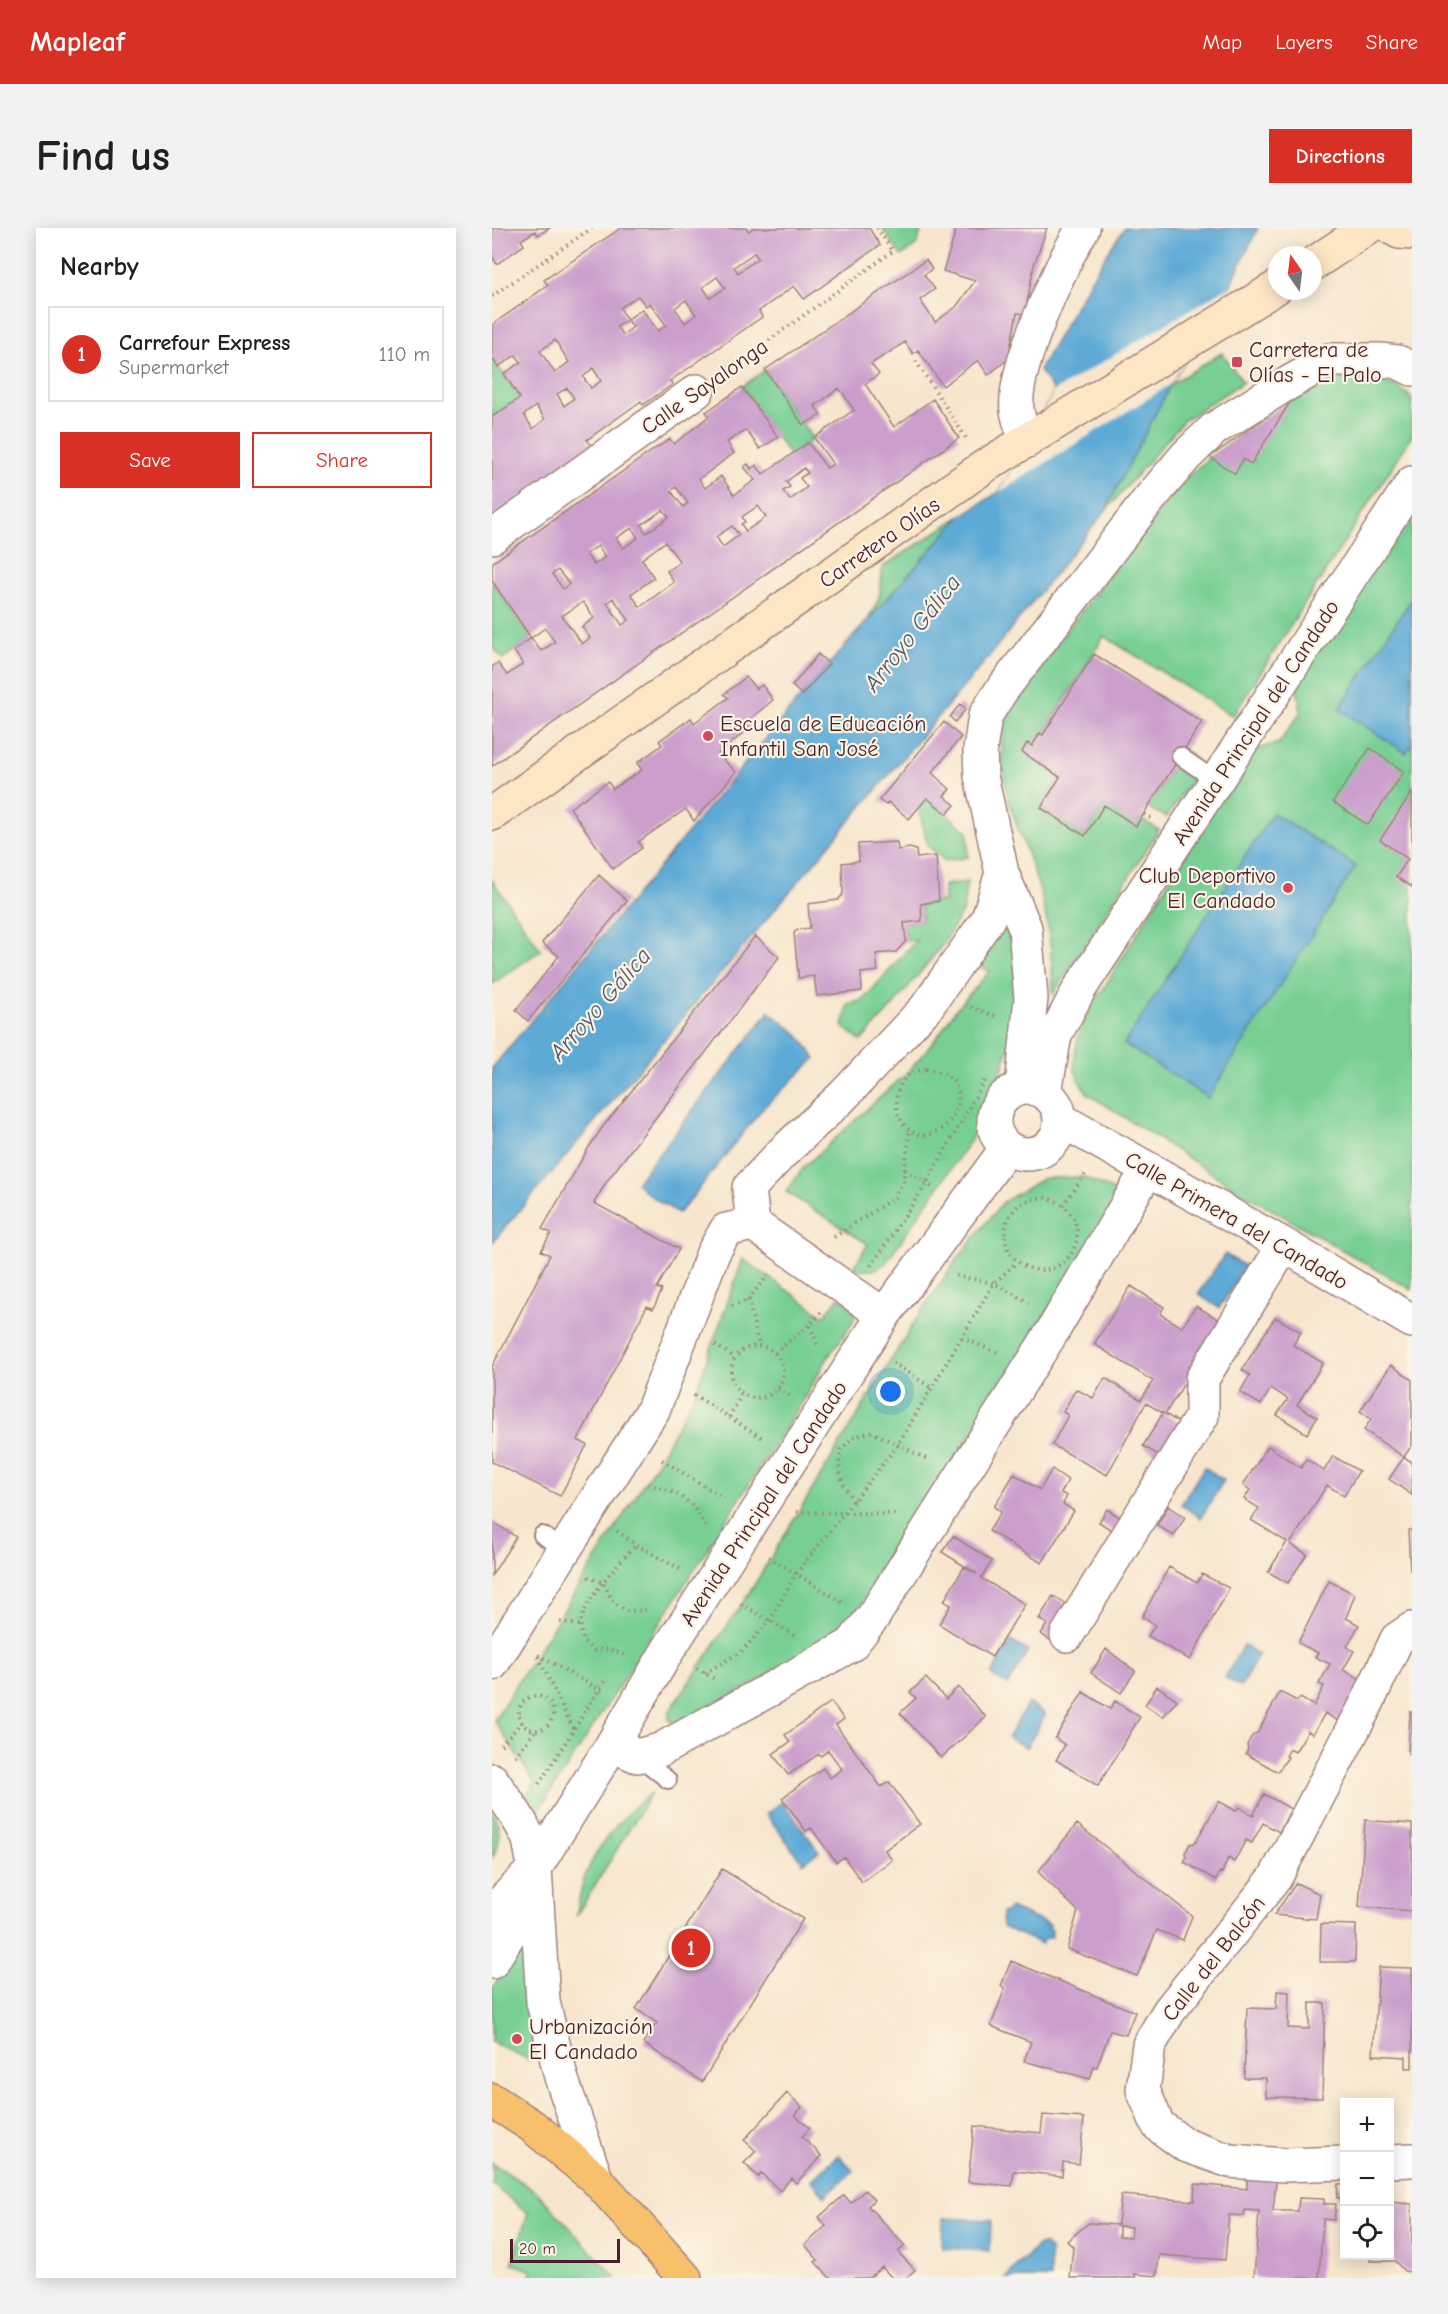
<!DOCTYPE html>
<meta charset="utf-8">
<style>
:root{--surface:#fff;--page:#f2f2f2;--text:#202124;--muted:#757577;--line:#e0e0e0;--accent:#d93025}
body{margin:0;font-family:"Comic Neue",sans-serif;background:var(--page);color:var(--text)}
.controls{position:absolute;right:18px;bottom:18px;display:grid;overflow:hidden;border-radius:0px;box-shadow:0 3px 15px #0003}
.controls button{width:54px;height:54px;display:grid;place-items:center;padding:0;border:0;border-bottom:2px solid var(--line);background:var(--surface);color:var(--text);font:30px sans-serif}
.compass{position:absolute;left:776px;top:18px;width:54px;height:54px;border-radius:50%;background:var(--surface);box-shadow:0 3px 15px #0003;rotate:346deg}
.scale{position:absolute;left:18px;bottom:15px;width:110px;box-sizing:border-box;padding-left:6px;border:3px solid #4a1f2b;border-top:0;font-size:16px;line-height:21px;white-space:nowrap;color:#4a1f2b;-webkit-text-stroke:4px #fcf5e5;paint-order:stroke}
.you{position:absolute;left:399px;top:1164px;width:21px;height:21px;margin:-15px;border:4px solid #fff;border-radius:50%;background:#1a73e8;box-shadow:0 0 0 9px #1a73e833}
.badge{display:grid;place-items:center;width:39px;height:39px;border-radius:50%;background:var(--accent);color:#fff;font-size:20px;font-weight:700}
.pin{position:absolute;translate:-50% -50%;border:3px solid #fff;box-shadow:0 2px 6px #0006}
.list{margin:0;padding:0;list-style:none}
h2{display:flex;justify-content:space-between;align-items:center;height:78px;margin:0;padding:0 24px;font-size:26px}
h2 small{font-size:20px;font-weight:400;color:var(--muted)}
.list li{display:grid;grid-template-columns:39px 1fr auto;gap:18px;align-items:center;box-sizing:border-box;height:96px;margin:0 12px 12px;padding:0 12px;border:2px solid var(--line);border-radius:0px}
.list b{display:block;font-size:22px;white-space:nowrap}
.list p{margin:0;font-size:20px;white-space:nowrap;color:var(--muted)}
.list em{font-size:20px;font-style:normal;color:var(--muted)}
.actions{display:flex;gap:12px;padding:18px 24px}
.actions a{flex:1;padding:14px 0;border:2px solid var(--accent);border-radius:0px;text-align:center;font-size:21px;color:var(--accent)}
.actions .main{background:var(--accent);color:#fff}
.icon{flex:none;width:33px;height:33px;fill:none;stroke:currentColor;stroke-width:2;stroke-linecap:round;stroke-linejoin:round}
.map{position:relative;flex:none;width:920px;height:2050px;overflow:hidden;border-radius:0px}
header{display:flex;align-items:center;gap:36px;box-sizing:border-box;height:84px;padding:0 30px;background:var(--accent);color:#fff}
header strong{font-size:28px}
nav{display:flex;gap:33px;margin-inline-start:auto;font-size:21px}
.intro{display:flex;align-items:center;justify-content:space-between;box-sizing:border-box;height:144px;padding:0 36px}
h1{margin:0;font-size:42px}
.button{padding:15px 27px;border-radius:0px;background:var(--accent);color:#fff;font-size:21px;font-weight:700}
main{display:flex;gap:36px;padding:0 36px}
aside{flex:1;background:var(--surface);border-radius:0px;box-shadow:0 3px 15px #0003}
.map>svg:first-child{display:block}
.green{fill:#77cf94;stroke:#607760;stroke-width:1.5}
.water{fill:#5daad6;stroke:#546480;stroke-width:1.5}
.pier{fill:#f7e6cd}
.building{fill:#cb9ecc;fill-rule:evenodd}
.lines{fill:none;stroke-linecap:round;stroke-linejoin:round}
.service-casing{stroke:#a0827c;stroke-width:20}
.minor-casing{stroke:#a0827c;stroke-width:36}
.secondary-casing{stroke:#a0827c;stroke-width:36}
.primary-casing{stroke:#a0827c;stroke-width:36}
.path{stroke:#a0827c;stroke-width:4;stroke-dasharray:1.5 4.5;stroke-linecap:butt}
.service{stroke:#fff;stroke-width:16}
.minor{stroke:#fff;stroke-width:33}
.secondary{stroke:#fce6c4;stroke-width:33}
.primary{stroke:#f7c06c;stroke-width:33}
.poi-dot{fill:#d1495b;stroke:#fcf5e5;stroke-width:2}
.labels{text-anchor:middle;stroke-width:4.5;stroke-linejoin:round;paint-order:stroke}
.poi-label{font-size:22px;fill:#4a1f2b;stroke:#fcf5e5;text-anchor:start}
.street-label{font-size:22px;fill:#4a1f2b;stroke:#fcf5e5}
.water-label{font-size:24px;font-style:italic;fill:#52576f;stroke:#fcf5e5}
</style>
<header>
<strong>Mapleaf</strong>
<nav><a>Map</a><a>Layers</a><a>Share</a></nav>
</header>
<div class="intro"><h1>Find us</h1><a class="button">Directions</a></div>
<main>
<aside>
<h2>Nearby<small></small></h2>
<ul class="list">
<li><span class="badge">1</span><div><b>Carrefour Express</b><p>Supermarket</p></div><em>110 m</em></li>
</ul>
<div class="actions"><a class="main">Save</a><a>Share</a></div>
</aside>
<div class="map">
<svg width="920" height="2050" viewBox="0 0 920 2050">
<rect width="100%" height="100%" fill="#fcf5e5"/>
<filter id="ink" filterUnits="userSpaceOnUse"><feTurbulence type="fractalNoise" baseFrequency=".0167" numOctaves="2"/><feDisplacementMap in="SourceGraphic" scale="12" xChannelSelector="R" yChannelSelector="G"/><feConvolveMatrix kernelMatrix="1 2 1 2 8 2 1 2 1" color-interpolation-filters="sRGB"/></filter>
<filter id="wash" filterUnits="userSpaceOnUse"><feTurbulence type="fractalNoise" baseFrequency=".008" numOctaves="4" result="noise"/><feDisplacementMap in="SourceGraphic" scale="24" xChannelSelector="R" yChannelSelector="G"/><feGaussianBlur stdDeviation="1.35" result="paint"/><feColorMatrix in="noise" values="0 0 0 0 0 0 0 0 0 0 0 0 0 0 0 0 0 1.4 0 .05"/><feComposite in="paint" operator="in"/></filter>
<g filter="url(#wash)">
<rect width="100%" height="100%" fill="#f7e6cd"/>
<path class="green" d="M390,0h40l-5,17 -16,11z
M730,125l21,29 -59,38 -81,94 68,-130z
M0,130l28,40 -28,19z
M273,142l48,69 -23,17 -48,-69z
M872,149c19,3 35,7 48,22v37l-179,280 -129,-80 -61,99 -3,-1 -8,12 -5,-3 -5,9 38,25 -19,31 44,28 19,-31 32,20 5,-6 18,11 -106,165c0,-33 -3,-64 -11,-96 -18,-70 -60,-125 -30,-199l175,-223 23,-20 90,-63 40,-15z
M920,283v779l-169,-97 -152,-97c-24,-22 -17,-43 -10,-71l168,-274 30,-8 22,-31 -5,-29z
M469,288l-94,105 12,-23 4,-31z
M0,353l39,57 -28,21 -11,-13z
M682,538l20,10 -27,41 -20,-9z
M435,570l41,34v25l-23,4 -17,-15 -10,-38z
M0,652l49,70 -49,34z
M475,654l-4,28 -19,33 -52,64 -31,34 -18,-14 5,-23 15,-4 53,-60 -10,1 -2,-18 18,-2 -1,-17 23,-3v-16z
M511,701l13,14 -2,88 -20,65 -24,45 -85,123 -11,6h-22l16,-26 -82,-52 18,-25 106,-97 28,-34 18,-27 34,-38 -20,-8 22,-32z
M591,949l33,15 2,10 -263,413 -37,30 -136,81 -13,-5v-9l79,-117 167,-274 43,-63 45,-56 41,-24z
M251,1031l81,57 15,-19 13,10 3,8 -3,9 -22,30 -31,53 -261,405 -6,3 -14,-10 17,-22 -41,-63 164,-259 37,-68z
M160,1564l-76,124c3,-12 4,-25 8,-37 13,-36 39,-64 68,-87z
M0,1584c10,14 9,32 0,46z
M32,1710l2,46 10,68 -1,6 -6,2 -37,-18v-53z
M0,1935l44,28 80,87h-87l3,-7 -20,-8 16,-50 -36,-28z"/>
<path class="water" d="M632,0h134l-28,58 -59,98 -68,130 -121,151 -490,578v-175l310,-373 65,-74 94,-105 38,-24 55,-101 -15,-21 57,-99z
M920,370v146l-6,9 -67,-44z
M781,585l83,53 -148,232 -84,-54z
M277,784l28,21 19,25 -54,51 -75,95 -9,9 -26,-16 -16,-14z
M733,1026l21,13 -27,41 -21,-14z
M712,1239l20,13 -23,38 -20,-13z
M519,1413l17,10 -20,34 -17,-10z
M751,1417l16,9 -18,33 -16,-9z
M536,1475l18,11 -20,34 -18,-11z
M290,1574l37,49 -16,12 -37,-49z
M518,1680l40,17 -1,3 3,2v7l-8,2 -2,5 -40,-17v-14l7,-3z
M347,1927l14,16 -28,25 -14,-16z
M451,1990l48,2 -1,31 -48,-3z
M552,2016l6,6v28h-45l33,-33z"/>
<path class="pier" d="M738,58l-59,98 -172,108 55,-101z"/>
<g id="blocks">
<path class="building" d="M0,0h58l-12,7 -3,-4 -14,9 3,5 -27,19 -4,-6 -1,1z
M129,0h125l3,3 4,-3h116l11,17 -76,54 -10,-13 -35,25 3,6 -92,64 3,3 -30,21 -2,-4 -54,39 5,6 -100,71v-100l28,-19 -16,-24 17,-12 -5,-7 -18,12 -6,-9v-33l56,-40 -4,-5zM262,25l4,5 -20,15 -4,-6zM225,49l8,11 -15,10 -7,-11zM146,68l8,10 4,-3 16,22 -8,6 -16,-22 -15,11 6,7 -10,8 -6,-8 10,-7 -7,-12zM194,72l10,15 -11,8 -10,-15zM63,112l14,22 -14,11 -15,-22zM101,140l8,13 -10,7 -8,-11zM75,160l7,10 -10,8 -7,-12zM44,178l9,13 -12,10 -9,-14z
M465,0h90l-13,37 -9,49 -8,-1 -9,46 -20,16 -10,-15 -35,26 -25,-36 -5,4 -8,-12 -34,22 8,10 -14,10 29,43 39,-28 26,39 -467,328v-99l6,-4 9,12 16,-11 -9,-13 17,-13 10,13 14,-9 -10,-14 -14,10 -39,-57v-18l164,-115 14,-9 4,5 35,-28 -3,-4 36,-25 36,50 -18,12 -14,-19 -19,12 7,11 -35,26 6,9 16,-12 13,19 21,-15 -11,-13 4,-3 3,5 5,-4 7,9 45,-31 19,25 6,-4 -19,-26 40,-28 -15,-22 -24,18 6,9 -18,10 -38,-55 161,-110 6,9 -8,6 11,14 -15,11 15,22 21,-15 19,-26 -32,-10zM312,240l4,5 -8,5 7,9 -17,13 -7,-9 7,-4 -4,-5zM184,259l12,16 -5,4 -12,-16zM266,278l8,11 -20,14 -5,-7 4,-2 -3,-5zM171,282l6,7 -23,16 -5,-8zM240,298l7,9 -16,12 -7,-10zM140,300l6,10 -15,10 -7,-10zM173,314l15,20 -13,9 7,11 -34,25 -9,-13 23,-16 -12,-19zM106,318l7,11 -11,8 -8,-11zM66,342l11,14 -6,5 -11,-15zM121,370l16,22 -7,5 -15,-22zM91,374l11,16 -12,9 8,11 -8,6 -20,-28z
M800,171l-41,65 -8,-5 -8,15 -25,-17z
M326,426l11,10 -27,31 -10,-9z
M602,426l108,68 -66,104 -32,-21 -19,31 -44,-28 19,-31 -38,-25 5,-9 5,3 8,-13 3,2z
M254,449l10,12 6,-4 11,15 -24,20 4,5 -35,29 18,18 -42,49 -8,-12 -48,33 4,6 -29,21 -43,-61 38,-26 5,7 29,-19 -5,-7 25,-18 -3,-4 32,-23 3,5 34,-25 -4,-4z
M468,476l6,5 -11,13 -5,-5z
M452,494l17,15 -29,36 18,16 -6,7 11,9 -8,9 -20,-16 -18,21 -21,-17 -2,3 -7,-5z
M878,520l34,24 -36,53 -35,-23z
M920,564v95l-16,-10 12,-18 -28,-19z
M405,614l1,8 12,-2 6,2 1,8 19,-2 3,45 -18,3 1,17 -18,2 2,18 -10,11 -20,2 2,17 -17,2 1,18 -45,5 -3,-20 -16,2v-5l-4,-40 3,-3 13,-2 -2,-24 30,-4 5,-6 -1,-31 17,-2 -1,-17z
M107,647l28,26 -99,120 -12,-11 43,-54 -17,-13z
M263,708l24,21 -172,224 -13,22 85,46 -22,39 5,2 -9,19 -6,-3 -69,134 9,5 -27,51 -68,-34v-95l58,-112 -9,-4 10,-18 -9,-4 47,-82 13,-19z
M639,1058l33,21 -4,7 22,13 14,-21 27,16 -58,92 18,11 -20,33 -20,-12 20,-33 -17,-10 -39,72 -55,-30 16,-30 -5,-3 13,-23 17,9 12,-20 36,22 12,-19 -59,-37z
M783,1089l26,15 -8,13 30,18 -26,42 20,12 -10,17 -30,-19 11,-16 -17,-11 -10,17 -21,-13 10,-17 -8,-5z
M899,1137l21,15v65l-8,12 -40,-27 7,-11 -11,-8z
M776,1218l33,22 5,-9 18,12 9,-15 26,15 -15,25 -17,-11 -37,59 17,10 -19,29 -20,-11 19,-30 -36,-22 8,-12 -15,-9 6,-9 -7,-5z
M912,1229l8,5v33l-23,-16z
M560,1241l16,11 -7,13 6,3 -4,8 11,7 -32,52 -53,-32 12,-19 -7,-5 20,-33 26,16z
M676,1278l17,11 -11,19 -17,-11z
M615,1281l17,11 -8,13 -17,-11z
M0,1293l24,16 -24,38z
M916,1302h4v40h-2z
M461,1308l39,25 -11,17 44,26 -33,53 -53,-33 12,-19 -7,-4 20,-34 13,7 -35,-22z
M677,1339l28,16 5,-9 27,14 -39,72 -42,-24 7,-11 -13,-8z
M837,1353l26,13 -9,24 13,7 -12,22 7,4 -11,19 18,9 -21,43 -15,-9 -12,21 -5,-3 -13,21 -5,-3 -4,7 2,1 -10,15 -32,-18 2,-5 -1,-4 5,-9 6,-4 22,-40 17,9 3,-3 14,8 10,-20 -5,-2 11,-20 -15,-7 3,-4 -20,-10z
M561,1368l17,10 -20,34 -9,-6 6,-10 -8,-5z
M614,1421l29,22 -14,22 -30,-20z
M434,1450l20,21 12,-12 28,30 -45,41 -41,-45 16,-15 -6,-6z
M665,1458l20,14 -14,17 -18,-12z
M591,1464l27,17 5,-8 25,16 -42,69 -42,-26 9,-15 -10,-7z
M339,1474l13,17 -8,6 45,62 8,-5 31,42 -35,26 7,10 -30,22 -18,-25 -8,5 -25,-34 -5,3 -24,-33 41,-30 7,10 12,-9 -14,-19 -7,6 -2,-2 -31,21 -15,-21 17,-12 -5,-7z
M918,1484h2v42h-4z
M772,1566l27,15 -12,23 -16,-9 -11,20 -6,-3 -12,22 -6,-4 -6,15 -2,-1 -4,8 -32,-18 2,-4 -1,-5 5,-9 5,-1 24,-42 17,10 3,-4 14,9z
M873,1592l47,4v87l-53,-4z
M585,1596l115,92 -9,24 -26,-10 -20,46 -70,-27 11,-38 -40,-39z
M230,1641l81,50 -101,163 -59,-39 14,-20 -21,-14z
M804,1655l24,11 -4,25 -42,-4z
M829,1696l35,1 -1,37h-35z
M519,1733l124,51 -9,23 -16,-4 -13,36 -3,-1 -4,13 -66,-18 7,-19 -40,-16 14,-38 -4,-2z
M887,1739l33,1v100h-6v-11l-33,-2z
M785,1763l12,1 -1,36 21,1 1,-26h15l-3,95 -56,-1v-19h-22l3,-70 29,1z
M295,1865l15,14 -7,8 15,13 -8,9 20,19 -26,27 -5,-5 -11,13 -19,-18 -3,4 -14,-14 12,-12 -12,-11z
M551,1887l41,3 -5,46 -16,-2 -1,14 -48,-5 -2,15 -44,-4 6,-56 67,7z
M755,1951l29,2 -3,30h25l1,-13 25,1v5h12l-2,16 -11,-1 -4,59h-65l5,-67 -14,-1 -1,6 -15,-1 -4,45 -66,-5 -2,21 -22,-2v4h-65l3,-31 -6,-6 22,-18 29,2 3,-30 73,6 1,-17 52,5zM627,1998l13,1 -1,10 -12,-1z
M846,1956h6v14h-7z
M373,1962l9,10 -6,6 37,40 -7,6 17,18 -9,8h-14l-10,-11 -13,11h-39l-15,-16 3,-2 -13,-15 21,-19 -7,-9 25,-22 7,8z
M898,1974l22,2v68l-8,-1 -9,-10h-25l1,-5h19z"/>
</g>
</g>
<g filter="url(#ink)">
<use href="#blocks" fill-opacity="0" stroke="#a0827c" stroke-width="1.5"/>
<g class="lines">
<g class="service-casing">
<path id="service" d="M688,528l36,25
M50,1307l23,15
M146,1528l30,24"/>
</g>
<g class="minor-casing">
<path id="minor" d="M535,213c-3,-9 -9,-21 -10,-31 -5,-41 44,-145 66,-182
M0,309l205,-146
M530,859l9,-89 -6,-70 -23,-55 -21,-97 -1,-26 5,-34 16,-25 146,-189 39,-46 28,-27 66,-41 49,-28h53l16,2 14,7
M502 893a33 33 0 1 1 66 0a33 33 0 1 1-66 0Z
M553,864l10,-57 25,-47 332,-505
M569,892l223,125 128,76
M392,1087l-131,-91 -4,-36 33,-35 61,-57 83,-88 62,-89 14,-46
M575,1407l135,-219v-37l82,-134
M0,1436l161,-254 60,-157 13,-23 27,-6
M120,1517l25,11 23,-6 191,-105 22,-28 179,-285 96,-163
M0,1552c13,19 29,39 37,60 2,8 3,19 6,28l8,134 18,75 35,102
M0,1684l43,-44 77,-123 56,-95 216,-335 123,-167
M0,1734l28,-46 10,-32
M898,1933l22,-1
M852,1935l-59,2 -55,-4 -45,-16 -27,-20 -15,-35 6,-45 20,-34 106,-133 91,-173 31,-66 15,-10"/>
</g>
<g class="secondary-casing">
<path id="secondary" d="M900,0l7,4 13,1
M821,36l54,-36
M0,586l493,-348 292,-179"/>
</g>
<g class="primary-casing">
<path id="primary" d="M0,1872l40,26 64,53 89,99"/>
</g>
<path class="path" d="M0,68l100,-68
M424,133l50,77
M233,144l168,-121 -16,-23
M652,586l7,4
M479,779l24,9
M434,841c71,9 9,99 -24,53 -10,-15 -6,-40 10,-49 3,-2 10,-3 14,-4z
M413,942l30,19
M513 1006a36 36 0 1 1 72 0a36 36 0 1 1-72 0Z
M571,977l23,-32
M342,1009l61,-40 8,-16 7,-51
M379,1038l55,-82 59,-104
M464,1048l38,7 35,20
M256,1072l11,45
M240,1078l16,-6 20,-25
M318,1098l7,17 4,3
M470,1110l37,15
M223,1117l19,12
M239 1144a26 26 0 1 1 52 0a26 26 0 1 1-52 0Z
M283,1125c15,-14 33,-24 46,-41
M401,1135l39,25
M286,1161l12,7
M202,1167l70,44
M237,1189l13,-23
M170,1232l62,38
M156,1257c30,6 45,15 58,43
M361,1273l-10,-17 -4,-18 2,-16 12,-13 19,-5 57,28
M305,1284l98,2
M125,1303l19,14 44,24
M277,1329l73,45
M96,1349l16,6 8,17 14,11 24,-1
M249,1376l53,31
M68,1394l20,3
M46,1427l64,36
M132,1427l-15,-6 -15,1 -11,-8c-1,-7 -3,-13 -2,-20 2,-20 40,-63 55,-77
M46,1429l36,73
M205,1440l19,12
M213,1445l36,-21 29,-32 25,-45 102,-129 97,-163 23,-21
M27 1485a17 17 0 1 1 34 0a17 17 0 1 1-34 0Z
M9,1517l21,-23
M23,1528l20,-25
M47,1556l67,-105"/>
<use href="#service" class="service"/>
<use href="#minor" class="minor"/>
<use href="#secondary" class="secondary"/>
<use href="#primary" class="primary"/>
</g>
</g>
<g class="poi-dot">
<rect x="739" y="128" width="12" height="12" rx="3"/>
<circle cx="216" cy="508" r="6"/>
<circle cx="796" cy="660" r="6"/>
<circle cx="25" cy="1811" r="6"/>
</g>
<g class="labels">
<g class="poi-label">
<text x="757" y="129">Carretera de<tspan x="757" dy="25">Olías - El Palo</tspan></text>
<text x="228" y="503">Escuela de Educación<tspan x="228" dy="25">Infantil San José</tspan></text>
<text x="784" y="655" text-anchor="end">Club Deportivo<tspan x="784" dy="25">El Candado</tspan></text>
<text x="37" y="1806">Urbanización<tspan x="37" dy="25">El Candado</tspan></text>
</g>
<g class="street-label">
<text transform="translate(212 158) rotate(-35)" y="8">Calle Sayalonga</text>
<text transform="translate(387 314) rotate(-35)" y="8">Carretera Olías</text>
<text transform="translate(763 494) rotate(-57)" y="8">Avenida Principal del Candado</text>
<text transform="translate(745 992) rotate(30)" y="8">Calle Primera del Candado</text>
<text transform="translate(271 1275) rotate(-57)" y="8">Avenida Principal del Candado</text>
<text transform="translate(721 1730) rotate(-52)" y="8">Calle del Balcón</text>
</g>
<g class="water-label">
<text transform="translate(420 405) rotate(-52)" y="8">Arroyo Gálica</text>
<text transform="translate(108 776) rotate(-49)" y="8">Arroyo Gálica</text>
</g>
</g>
</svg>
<div class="controls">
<button>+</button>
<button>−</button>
<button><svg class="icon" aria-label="locate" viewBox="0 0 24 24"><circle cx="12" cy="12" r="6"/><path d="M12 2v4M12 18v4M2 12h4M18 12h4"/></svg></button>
</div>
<svg class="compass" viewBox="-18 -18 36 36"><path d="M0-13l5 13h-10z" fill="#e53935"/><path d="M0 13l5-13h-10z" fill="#757577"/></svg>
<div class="scale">20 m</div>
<div class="you"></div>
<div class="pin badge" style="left:199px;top:1720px">1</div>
</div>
</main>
